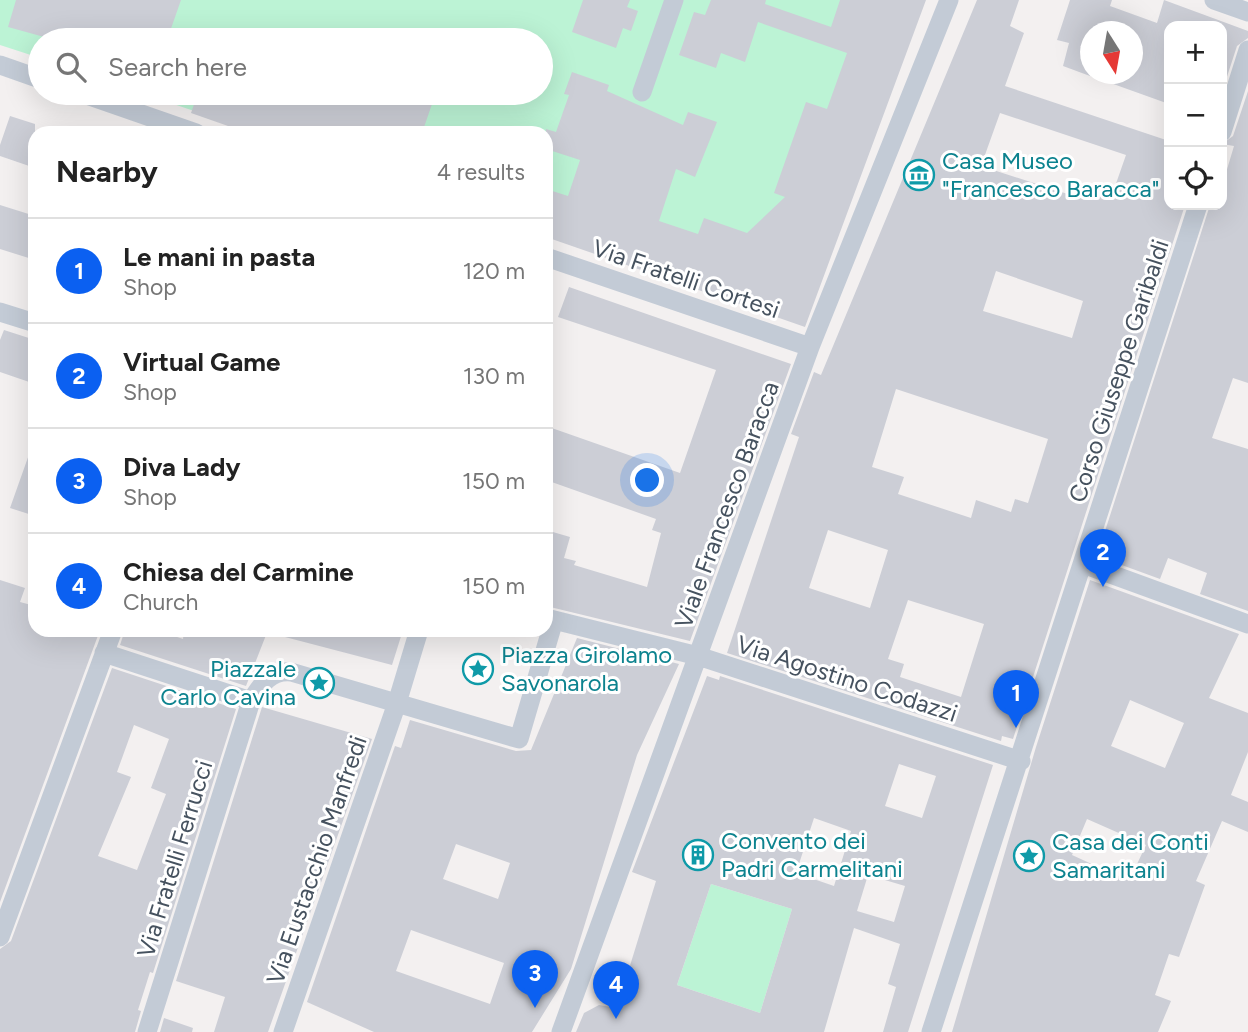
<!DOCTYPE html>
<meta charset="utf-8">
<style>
:root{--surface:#fff;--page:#f2f2f2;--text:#222;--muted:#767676;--line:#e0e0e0;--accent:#0b60f1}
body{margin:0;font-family:Figtree,sans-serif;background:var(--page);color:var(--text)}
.controls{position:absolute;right:21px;top:21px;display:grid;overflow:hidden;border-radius:14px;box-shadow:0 7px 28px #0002}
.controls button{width:63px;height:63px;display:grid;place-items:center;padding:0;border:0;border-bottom:2px solid var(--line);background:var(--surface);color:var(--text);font:35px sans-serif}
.compass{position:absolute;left:1080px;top:21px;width:63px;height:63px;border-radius:50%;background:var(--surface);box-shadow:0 7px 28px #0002;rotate:169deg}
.you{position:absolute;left:648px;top:481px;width:24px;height:24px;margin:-18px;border:5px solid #fff;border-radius:50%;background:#1a73e8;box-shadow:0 0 0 10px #1a73e833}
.badge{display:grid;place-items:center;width:46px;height:46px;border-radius:50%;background:var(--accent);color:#fff;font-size:23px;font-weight:700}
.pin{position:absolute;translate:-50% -58px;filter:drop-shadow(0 2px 4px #0008)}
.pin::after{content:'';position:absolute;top:37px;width:24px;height:21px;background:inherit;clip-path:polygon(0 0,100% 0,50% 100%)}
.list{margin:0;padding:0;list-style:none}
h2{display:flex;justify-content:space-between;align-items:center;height:91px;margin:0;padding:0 28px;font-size:30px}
h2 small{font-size:23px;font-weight:400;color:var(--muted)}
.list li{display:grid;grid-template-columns:46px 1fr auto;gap:21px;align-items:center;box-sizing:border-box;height:105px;padding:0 28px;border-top:2px solid var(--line)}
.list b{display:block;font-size:26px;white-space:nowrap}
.list p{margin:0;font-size:23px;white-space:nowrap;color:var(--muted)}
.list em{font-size:23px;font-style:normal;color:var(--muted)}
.icon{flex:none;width:38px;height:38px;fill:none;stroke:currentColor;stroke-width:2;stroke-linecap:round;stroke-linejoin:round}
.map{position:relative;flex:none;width:1248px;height:1032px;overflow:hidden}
.search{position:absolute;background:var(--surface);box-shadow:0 7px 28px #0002;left:28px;top:28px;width:525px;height:77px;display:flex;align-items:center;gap:18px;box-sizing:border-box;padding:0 24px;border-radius:38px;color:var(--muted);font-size:26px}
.panel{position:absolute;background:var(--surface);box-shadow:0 7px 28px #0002;left:28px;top:126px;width:525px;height:511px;border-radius:21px}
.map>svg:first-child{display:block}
.green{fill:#bcf3d5}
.building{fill:#ccced6;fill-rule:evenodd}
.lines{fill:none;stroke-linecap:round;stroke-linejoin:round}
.street{stroke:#c3cbd6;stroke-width:19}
.labels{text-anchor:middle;stroke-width:6;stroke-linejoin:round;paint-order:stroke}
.culture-label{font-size:24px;fill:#0d838f;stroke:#fff;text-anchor:start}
.street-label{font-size:24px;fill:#46525f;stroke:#fff}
</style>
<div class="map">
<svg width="1248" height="1032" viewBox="0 0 1248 1032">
<rect width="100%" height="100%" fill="#f3f0f0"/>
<path class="green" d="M0,0h925l-125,317 -254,-86v-98h-287l-118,-40h400v-53h-501v18l-40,-13z
M711,884l81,25 -32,104 -83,-28z"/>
<path class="building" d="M16,0h165l-14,40h-22l-17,-5 -1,5h-72l-47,-13z
M583,0h47l-3,7 11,4 -7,20 -8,-3 -7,20 -44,-16z
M711,0h55l-1,4 66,23 9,-27h86l-121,327 -259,-90v-48l22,7 12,-36 -34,-11v-20l10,3 13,-37 -5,-1 8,-22 37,13 -2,6 76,34 5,-13 29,10 -22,55 -19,-8 -17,52 39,13 6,-16 43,15 38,-36 -11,-4 32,-91 21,7 20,-56 -89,-31 -13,40 -24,-9 -5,15 -37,-13 15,-43 11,3z
M977,0h42l-9,26 14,7 -19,53 164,55v64h16l-172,534 -11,-3 -1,5 -274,-88 72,-216 -8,-3 23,-62 7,3zM1000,113l126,42 -14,40 -27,-10 -5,13 -99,-32zM996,271l87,30 -11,37 -89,-27zM896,389l152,50 -20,64 -13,-4 -4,13 -35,-12 -5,18 -73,-24 6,-17 -32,-10zM828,530l60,20 -18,58 -61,-20zM908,600l76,24 -23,73 -61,-20 4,-13 -16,-5z
M1070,0h42l-2,6 47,17 7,-23 84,31v7l-11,8 -15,46v-66h-55l2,78 -78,-28v-2h41v-42h-42v44l-27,-10 6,-23 -12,-3z
M1248,91v292l-15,-5 -21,60 36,11v162l-48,-17 7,-21 -39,-15 -8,21 -63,-23 113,-351h12v-19l12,-40 -12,-2 11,-8z
M198,93h200l34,11 -10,29h-174l-57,-20z
M10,116l25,8v44l-35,-12v-11z
M0,205l35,11v44l-35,-11z
M569,287l222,77 -101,277 -144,-35v-76l24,7 -6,21 12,3 -2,4 73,22 14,-54 -9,-3 4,-11 -110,-39v-54l134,47 36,-103 -158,-53z
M4,330l31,10v44l-35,-12v-32z
M32,446h3v70l-25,-8z
M0,580l25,8 -5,14 15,4v24h65l-100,272z
M1090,580l149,54 -30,64 39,15v39l-17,43 17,7v30l-26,-11 -26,60 9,4 -26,72 -10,-3 -14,41 16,6 -13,31h-206l84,-285zM1130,700l54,23 -19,45 -54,-22zM1087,819l59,26 -17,36 -57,-26z
M125,630h32l26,9 1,-9h84l-22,56 -126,-41z
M285,630h118l-11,35 -107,-28z
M577,638l102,26 -42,91 -66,214 -39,63h-158l-67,-30 88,-256 6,2 9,-28 106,31 15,-1zM456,844l54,19 -12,36 -55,-20zM411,930l93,33 -14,41 -94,-33z
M112,668l124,41 -83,264 -3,-1 -12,38 3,1 -6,21h-135v-83l11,-8zM134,725l35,14 -18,49 15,6 -29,76 -39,-14 33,-79 -14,-5z
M707,676l12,4 1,-4 273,89 -85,267h-25l13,-45 -8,-3 12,-40 -46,-16 -30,104h-248l8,-19 15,-8 18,3 39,-127 -24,-9zM899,764l37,12 -14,42 -37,-12zM814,818l37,13 -17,55 -38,-13zM868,875l37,11 -11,36 -37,-11zM711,884l81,25 -32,104 -83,-28z
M262,707l110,32 -104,293h-54l11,-35 -49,-16z
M164,1018l29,10 -1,4h-32z"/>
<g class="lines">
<path class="street" d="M1214,0l34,12
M0,65l40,14
M642,92l32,-92
M81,93l115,40
M1222,132l26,-82
M546,257l264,90
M0,312l35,11
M1083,564l165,60
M554,620l144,36 323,105
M104,653l147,48
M0,937l113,-307
M147,1032l104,-331c10,-16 19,-31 40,-29l228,67 35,-119 -8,-2
M283,1032l114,-329 22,-73
M561,1032l249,-685 139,-347
M931,1032l267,-827"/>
</g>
<defs>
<g id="museum-ring" transform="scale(1.575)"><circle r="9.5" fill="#fff" stroke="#0f9aa8" stroke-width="1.5"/><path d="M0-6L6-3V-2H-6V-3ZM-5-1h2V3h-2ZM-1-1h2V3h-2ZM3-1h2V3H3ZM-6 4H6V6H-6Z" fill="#0f9aa8"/></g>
<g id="sight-ring" transform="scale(1.575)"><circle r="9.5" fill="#fff" stroke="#0f9aa8" stroke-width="1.5"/><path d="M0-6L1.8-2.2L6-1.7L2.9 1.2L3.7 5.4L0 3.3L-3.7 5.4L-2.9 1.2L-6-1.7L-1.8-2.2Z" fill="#0f9aa8"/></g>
<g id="building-ring" transform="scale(1.575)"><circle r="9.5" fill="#fff" stroke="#0f9aa8" stroke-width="1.5"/><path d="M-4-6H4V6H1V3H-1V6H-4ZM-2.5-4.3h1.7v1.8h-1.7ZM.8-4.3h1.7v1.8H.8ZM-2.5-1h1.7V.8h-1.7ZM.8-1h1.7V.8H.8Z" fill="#0f9aa8"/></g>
</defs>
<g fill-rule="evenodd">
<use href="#museum-ring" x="919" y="175"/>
<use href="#sight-ring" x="478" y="669"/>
<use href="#sight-ring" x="319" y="683"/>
<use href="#building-ring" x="698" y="855"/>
<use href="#sight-ring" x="1029" y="856"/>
</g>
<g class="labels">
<g class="culture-label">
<text x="942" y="169">Casa Museo<tspan x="942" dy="28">"Francesco Baracca"</tspan></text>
<text x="501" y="663">Piazza Girolamo<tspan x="501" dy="28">Savonarola</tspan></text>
<text x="296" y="677" text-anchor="end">Piazzale<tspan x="296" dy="28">Carlo Cavina</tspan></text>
<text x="721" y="849">Convento dei<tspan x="721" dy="28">Padri Carmelitani</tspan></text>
<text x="1052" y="850">Casa dei Conti<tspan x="1052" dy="28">Samaritani</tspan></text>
</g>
<g class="street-label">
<text transform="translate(686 279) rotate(19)" y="8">Via Fratelli Cortesi</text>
<text transform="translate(1119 371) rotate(-72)" y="8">Corso Giuseppe Garibaldi</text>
<text transform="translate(727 505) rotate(-70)" y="8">Viale Francesco Baracca</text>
<text transform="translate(847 679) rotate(18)" y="8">Via Agostino Codazzi</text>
<text transform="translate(175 859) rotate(-73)" y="8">Via Fratelli Ferrucci</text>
<text transform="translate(317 860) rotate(-71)" y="8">Via Eustacchio Manfredi</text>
</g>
</g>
</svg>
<div class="controls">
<button>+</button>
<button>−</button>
<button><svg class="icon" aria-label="locate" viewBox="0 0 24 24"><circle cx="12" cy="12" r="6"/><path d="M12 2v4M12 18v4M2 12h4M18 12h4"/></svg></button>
</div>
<svg class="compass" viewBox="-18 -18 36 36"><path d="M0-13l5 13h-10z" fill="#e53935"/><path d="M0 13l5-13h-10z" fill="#767676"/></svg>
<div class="you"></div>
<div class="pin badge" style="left:1016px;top:728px">1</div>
<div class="pin badge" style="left:1103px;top:587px">2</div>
<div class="pin badge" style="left:535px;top:1008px">3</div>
<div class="pin badge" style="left:616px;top:1019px">4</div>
<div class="search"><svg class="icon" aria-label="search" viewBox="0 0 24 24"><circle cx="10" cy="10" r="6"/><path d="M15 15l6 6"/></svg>Search here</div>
<section class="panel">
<h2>Nearby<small>4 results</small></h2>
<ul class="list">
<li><span class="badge">1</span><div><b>Le mani in pasta</b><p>Shop</p></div><em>120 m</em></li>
<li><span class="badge">2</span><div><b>Virtual Game</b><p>Shop</p></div><em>130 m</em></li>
<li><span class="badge">3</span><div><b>Diva Lady</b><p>Shop</p></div><em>150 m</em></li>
<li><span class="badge">4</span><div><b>Chiesa del Carmine</b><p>Church</p></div><em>150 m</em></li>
</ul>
</section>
</div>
